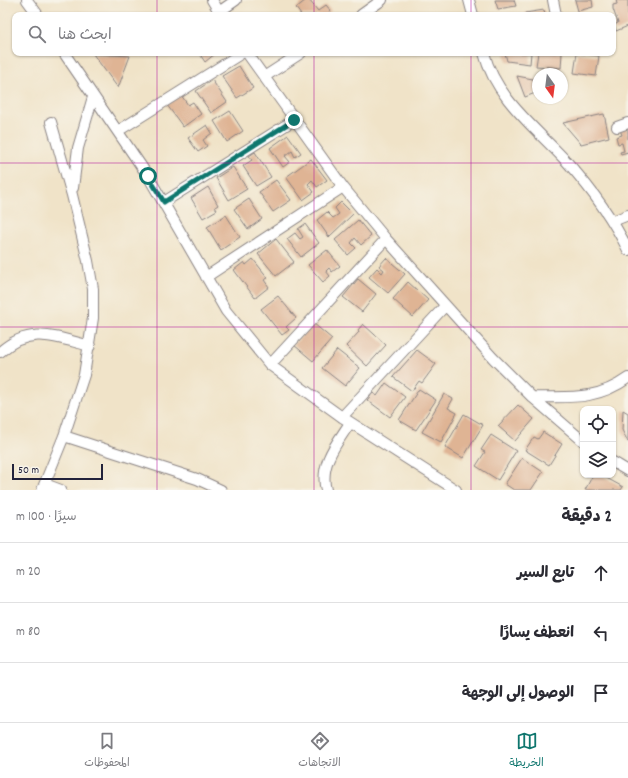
<!DOCTYPE html>
<html lang="ar">
<meta charset="utf-8">
<style>
:root{--surface:#fff;--page:#f7f7f7;--text:#2b2b33;--muted:#7c7c81;--line:#e1e1e2;--accent:#0f766e}
body{margin:0;font-family:Dekko,"Playpen Sans Arabic",sans-serif;background:var(--page);color:var(--text);direction:rtl}
.controls{position:absolute;right:12px;bottom:12px;display:grid;overflow:hidden;border-radius:8px;box-shadow:0 1px 3px #0004}
.controls button{width:36px;height:36px;display:grid;place-items:center;padding:0;border:0;border-bottom:1px solid var(--line);background:var(--surface);color:var(--text);font:20px sans-serif}
.compass{position:absolute;left:532px;top:68px;width:36px;height:36px;border-radius:50%;background:var(--surface);box-shadow:0 1px 3px #0004;rotate:166deg}
.scale{position:absolute;left:12px;bottom:10px;width:91px;box-sizing:border-box;padding-left:4px;border:2px solid #22223b;border-top:0;font-size:11px;line-height:14px;white-space:nowrap;color:#22223b;-webkit-text-stroke:3px #f7f3e8;paint-order:stroke}
.stop{position:absolute;width:12px;height:12px;margin:-9px;border:3px solid #0f766e;border-radius:50%;background:#fff}
.stop.end{background:#0f766e;border-color:#fff;box-shadow:0 1px 4px #0008}
.list{margin:0;padding:0;list-style:none}
h2{display:flex;justify-content:space-between;align-items:center;height:52px;margin:0;padding:0 16px;font-size:17px}
h2 small{font-size:13px;font-weight:400;color:var(--muted)}
.list li{display:grid;grid-template-columns:26px 1fr auto;gap:12px;align-items:center;box-sizing:border-box;height:60px;padding:0 16px;border-top:1px solid var(--line)}
.list b{display:block;font-size:15px;white-space:nowrap}
.list em{font-size:13px;font-style:normal;color:var(--muted)}
.icon{flex:none;width:22px;height:22px;fill:none;stroke:currentColor;stroke-width:2;stroke-linecap:round;stroke-linejoin:round}
.map{position:relative;flex:none;width:628px;height:490px;overflow:hidden;direction:ltr}
.search{position:absolute;background:var(--surface);box-shadow:0 1px 3px #0004;left:12px;right:12px;top:12px;height:44px;display:flex;align-items:center;gap:10px;box-sizing:border-box;padding:0 14px;border-radius:8px;color:var(--muted);font-size:15px}
.sheet{height:232px;background:var(--surface)}
nav{display:flex;justify-content:space-around;align-items:center;box-sizing:border-box;height:56px;border-top:1px solid var(--line);background:var(--surface);font-size:11px;color:var(--muted)}
nav a{display:grid;justify-items:center;gap:2px}
nav .on{color:var(--accent)}
.map>svg:first-child{display:block}
.building{fill:#dfb494}
.lines{fill:none;stroke-linecap:round;stroke-linejoin:round}
.street-casing{stroke:#898282;stroke-width:12}
.street{stroke:#fff;stroke-width:10}
.route{stroke:#0f766e;stroke-width:5}
.grid{fill:none;stroke:#b5179e;stroke-width:1;stroke-opacity:0.55}
</style>
<div class="map">
<svg width="628" height="490" viewBox="0 0 628 490">
<rect width="100%" height="100%" fill="#f7f3e8"/>
<filter id="ink" filterUnits="userSpaceOnUse"><feTurbulence type="fractalNoise" baseFrequency=".025" numOctaves="2"/><feDisplacementMap in="SourceGraphic" scale="8" xChannelSelector="R" yChannelSelector="G"/><feConvolveMatrix kernelMatrix="1 2 1 2 8 2 1 2 1" color-interpolation-filters="sRGB"/></filter>
<filter id="wash" filterUnits="userSpaceOnUse"><feTurbulence type="fractalNoise" baseFrequency=".012" numOctaves="4" result="noise"/><feDisplacementMap in="SourceGraphic" scale="16" xChannelSelector="R" yChannelSelector="G"/><feGaussianBlur stdDeviation="0.9" result="paint"/><feColorMatrix in="noise" values="0 0 0 0 0 0 0 0 0 0 0 0 0 0 0 0 0 1.4 0 .05"/><feComposite in="paint" operator="in"/></filter>
<g filter="url(#wash)">
<rect width="100%" height="100%" fill="#f0e3c8"/>
<g id="blocks">
<path class="building" d="M306,0h3l9,11 8,-6 5,6 -4,4h-26l-5,-7z
M495,0h19l2,6 -18,3z
M575,0h17l1,7 -15,4z
M616,0h12v26l-12,5 -2,-6 4,-2 -5,-14v-4l4,-1z
M544,10l1,5h-20v-2z
M199,53h17l-11,9z
M505,53h26l-1,11 -23,-3z
M538,53h24l-1,15 -25,-2z
M577,53l22,3 -3,20 -22,-3z
M93,54l37,2 -12,32z
M239,66l14,22 -16,10 -15,-22z
M517,76l21,4v12l-13,5z
M212,80l15,22 -16,11 -15,-22z
M181,95l7,10 5,-3 8,12 -18,13 -16,-22z
M230,111l13,20 -16,11 -13,-21z
M604,114l5,23 -28,7 -18,-21z
M207,125l5,8 -9,7 4,6 -9,6 -10,-14z
M628,127v25l-7,2 -1,-2 4,-1 -2,-8 -4,1 -2,-7 6,-2 -2,-5z
M288,135l13,18 -6,4 -3,-6 -7,5 5,6 -7,5 -13,-19z
M255,152l16,25 -15,9 -13,-20 9,-6 -3,-4z
M311,159l16,21 -10,7 -5,-7 -4,4 6,8 -11,8 -17,-23z
M233,167l14,22 -18,11 -13,-22z
M276,180l15,20 -18,12 -14,-20z
M208,187l10,18 -3,2 2,3 -14,8 -12,-20z
M249,199l13,20 -14,10 -14,-20z
M341,202l12,12 -24,23 -12,-17 10,-8 6,6 6,-4 -4,-6z
M226,215l14,22 -19,13 -14,-23z
M358,220l13,16 -10,9 -6,-7 -4,5 5,5 -8,7 -13,-15z
M305,224l14,19 -18,14 -14,-18 8,-6 5,6 3,-2 -5,-8z
M276,239l18,23 -18,14 -18,-22z
M327,250l13,16 -8,6 -3,-4 -3,3 4,5 -7,6 -15,-17z
M386,258l19,16 -17,19 -19,-16 8,-9 5,5 2,-3 -5,-4z
M253,259l15,19 -4,2 5,7 -14,11 -21,-28 10,-8 2,3z
M358,279l18,15 -14,18 -19,-15z
M408,282l20,18 -15,17 -20,-18z
M278,296l18,22 -10,9 3,3 -7,5 -21,-26z
M313,323l19,16 -19,22 -19,-16z
M363,324l23,21 -19,21 -21,-20 13,-14 -1,-2z
M337,350l23,18 -15,18 -23,-18z
M417,350l19,14 -14,19 -3,-2 -7,10 -19,-14z
M386,383l19,14 -15,20 -23,-17 6,-7 4,3z
M419,389l17,11 -20,30 -17,-10z
M444,394l9,5 -5,9 9,5 -16,29 -19,-10z
M518,405l16,14 -19,22 -17,-15z
M623,410l5,3v29l-6,-12z
M464,414l19,11 -20,33 -18,-11z
M543,432l19,12 -13,21 -24,-15 9,-13 4,2z
M491,435l25,16 -18,29 -22,-14 9,-14 -4,-2z
M522,458l21,14 -12,18h-17l-9,-6z
M593,475h8l22,12 -2,3h-36z"/>
</g>
</g>
<g filter="url(#ink)">
<use href="#blocks" fill-opacity="0" stroke="#898282" stroke-width="1"/>
<g class="lines">
<g class="street-casing">
<path id="street" d="M27,0l11,15
M212,0l9,15
M469,0l4,15
M553,0l3,15
M219,12l17,-12
M361,15l21,-15
M64,53l84,123 78,135 44,54 72,52 114,73
M247,53l96,134 43,52 107,119 39,39 51,44
M484,53c12,46 53,76 84,110 24,27 44,54 60,87
M264,77l37,-24
M617,127l11,-4
M118,131l124,-78
M73,188l5,-40 15,-51
M164,202l130,-82
M613,221l15,-6
M206,277l137,-90
M0,352c30,-27 55,-15 90,-6
M270,365l116,-126
M532,397c37,0 64,4 96,-19
M342,417l103,-111
M64,436l133,43 24,11
M613,462l15,9
M45,484l16,6
M42,490l22,-54 20,-61 9,-57v-29l-5,-28 -16,-66 -21,-73
M326,490c-7,-26 11,-47 24,-67"/>
</g>
<use href="#street" class="street"/>
</g>
</g>
<g class="lines" filter="url(#ink)">
<path class="route" d="M148,176l16,26 130,-82"/>
</g>
<path class="grid" d="M157,0v15M314,0v15M471,0v15M157,53v437M314,53v437M471,53v437M0,163h628M0,327h628"/>
</svg>
<div class="controls">
<button><svg class="icon" aria-label="locate" viewBox="0 0 24 24"><circle cx="12" cy="12" r="6"/><path d="M12 2v4M12 18v4M2 12h4M18 12h4"/></svg></button>
<button><svg class="icon" aria-label="layers" viewBox="0 0 24 24"><path d="M12 4l9 5-9 5-9-5zM3 14l9 5 9-5"/></svg></button>
</div>
<svg class="compass" viewBox="-18 -18 36 36"><path d="M0-13l5 13h-10z" fill="#e53935"/><path d="M0 13l5-13h-10z" fill="#7c7c81"/></svg>
<div class="scale">50 m</div>
<div class="stop" style="left:148px;top:176px"></div>
<div class="stop end" style="left:294px;top:120px"></div>
<div class="search"><svg class="icon" aria-label="search" viewBox="0 0 24 24"><circle cx="10" cy="10" r="6"/><path d="M15 15l6 6"/></svg>ابحث هنا</div>
</div>
<section class="sheet">
<h2>2 دقيقة<small>سيرًا · 100 m</small></h2>
<ul class="list">
<li><svg class="icon" aria-label="ahead" viewBox="0 0 24 24"><path d="M12 20V5M6 11l6-6 6 6"/></svg><div><b>تابع السير</b></div><em>20 m</em></li>
<li><svg class="icon" aria-label="left" viewBox="0 0 24 24"><path d="M17 20v-9H6M10 6l-5 5 5 5"/></svg><div><b>انعطف يسارًا</b></div><em>80 m</em></li>
<li><svg class="icon" aria-label="arrive" viewBox="0 0 24 24"><path d="M6 21V4h12l-3 4 3 4H6"/></svg><div><b>الوصول إلى الوجهة</b></div></li>
</ul>
</section>
<nav>
<a class="on"><svg class="icon" aria-label="map" viewBox="0 0 24 24"><path d="M3 6l6-2 6 2 6-2v14l-6 2-6-2-6 2zM9 4v14M15 6v14"/></svg>الخريطة</a>
<a><svg class="icon" aria-label="directions" viewBox="0 0 24 24"><path d="M12 3l9 9-9 9-9-9zM9 14v-3h6M13 9l2 2-2 2"/></svg>الاتجاهات</a>
<a><svg class="icon" aria-label="saved" viewBox="0 0 24 24"><path d="M7 4h10v16l-5-4-5 4z"/></svg>المحفوظات</a>
</nav>
